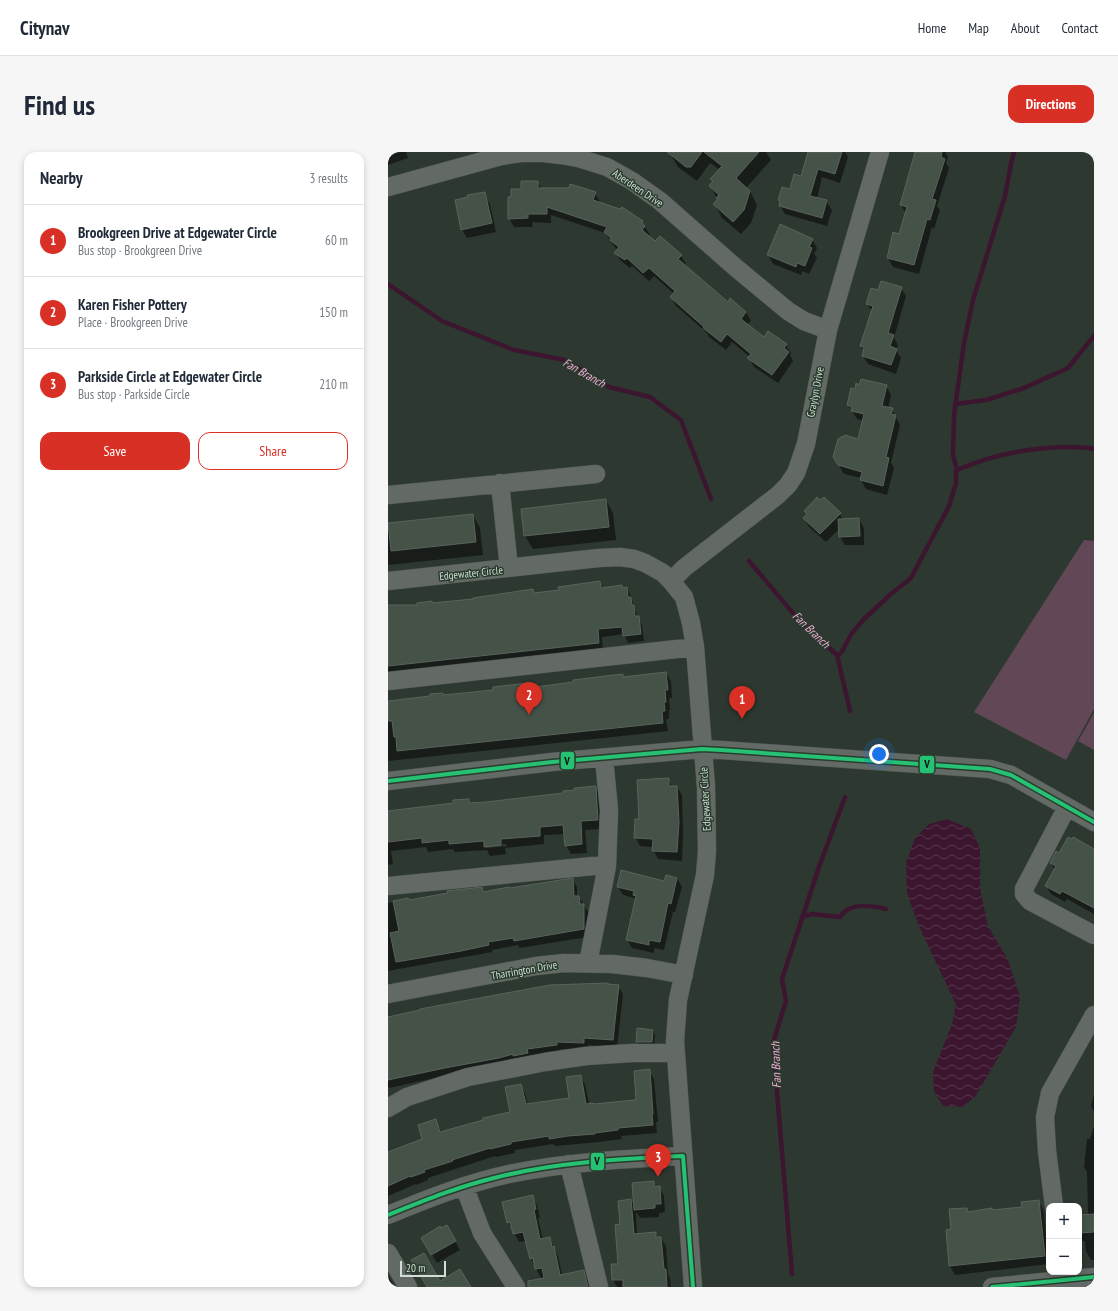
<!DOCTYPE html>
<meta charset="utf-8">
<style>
:root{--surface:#fff;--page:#f6f6f7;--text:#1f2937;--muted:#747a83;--line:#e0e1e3;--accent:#d93025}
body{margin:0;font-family:"PT Sans Narrow",sans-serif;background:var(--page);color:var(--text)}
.controls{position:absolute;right:12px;bottom:12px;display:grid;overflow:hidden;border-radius:8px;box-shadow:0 2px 6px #0003}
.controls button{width:36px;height:36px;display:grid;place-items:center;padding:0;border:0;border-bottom:1px solid var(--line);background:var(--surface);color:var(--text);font:20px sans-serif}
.scale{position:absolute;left:12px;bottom:10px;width:46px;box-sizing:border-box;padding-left:4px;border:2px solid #d3dfd6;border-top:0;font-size:11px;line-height:14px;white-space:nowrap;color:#d3dfd6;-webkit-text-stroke:3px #293c2e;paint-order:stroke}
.you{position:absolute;left:491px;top:602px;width:14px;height:14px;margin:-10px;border:3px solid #fff;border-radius:50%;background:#1a73e8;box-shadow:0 0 0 6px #1a73e833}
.badge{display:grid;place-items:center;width:26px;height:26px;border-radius:50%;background:var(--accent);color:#fff;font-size:13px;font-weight:700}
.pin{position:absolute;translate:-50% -33px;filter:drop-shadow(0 1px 2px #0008)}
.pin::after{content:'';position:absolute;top:21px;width:14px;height:12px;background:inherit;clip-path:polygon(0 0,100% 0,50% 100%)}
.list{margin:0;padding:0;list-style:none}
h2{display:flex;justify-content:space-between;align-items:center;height:52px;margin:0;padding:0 16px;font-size:17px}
h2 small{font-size:13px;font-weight:400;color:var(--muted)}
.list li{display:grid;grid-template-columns:26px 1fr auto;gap:12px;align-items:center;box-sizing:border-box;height:72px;padding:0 16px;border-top:1px solid var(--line)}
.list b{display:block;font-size:15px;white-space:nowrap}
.list p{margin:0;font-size:13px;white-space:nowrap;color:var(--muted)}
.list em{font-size:13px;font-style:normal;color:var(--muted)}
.actions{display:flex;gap:8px;padding:12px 16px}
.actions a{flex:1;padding:9px 0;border:1px solid var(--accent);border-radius:12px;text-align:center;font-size:14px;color:var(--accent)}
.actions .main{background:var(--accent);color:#fff}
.map{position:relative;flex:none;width:706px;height:1135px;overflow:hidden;border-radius:12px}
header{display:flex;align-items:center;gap:24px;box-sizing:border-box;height:56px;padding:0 20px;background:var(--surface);border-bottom:1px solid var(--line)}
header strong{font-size:19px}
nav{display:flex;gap:22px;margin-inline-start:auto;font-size:14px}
.intro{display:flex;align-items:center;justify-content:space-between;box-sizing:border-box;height:96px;padding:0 24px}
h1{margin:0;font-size:28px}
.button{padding:10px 18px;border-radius:12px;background:var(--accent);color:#fff;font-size:14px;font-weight:700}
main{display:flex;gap:24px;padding:0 24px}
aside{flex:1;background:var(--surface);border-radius:12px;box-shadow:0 2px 6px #0003}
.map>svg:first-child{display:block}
.grass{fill:#624857}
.water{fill:url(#water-waves)}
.shadow{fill:#0007;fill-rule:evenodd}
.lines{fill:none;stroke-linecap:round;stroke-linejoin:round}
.stream{stroke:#3c162f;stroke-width:4.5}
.building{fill:#445248;stroke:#5a635c}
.minor-casing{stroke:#4c554e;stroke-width:19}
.minor{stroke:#636a65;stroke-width:18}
.bus-1-casing{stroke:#293c2e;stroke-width:7}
.bus-1{stroke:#26c172;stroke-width:4}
.labels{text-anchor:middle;stroke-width:3;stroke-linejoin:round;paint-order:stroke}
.street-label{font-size:11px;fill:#d3dfd6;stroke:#293c2e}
.water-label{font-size:12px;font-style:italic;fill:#f9acd9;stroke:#293c2e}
.line-badge{stroke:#293c2e;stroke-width:1.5}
.pale-badge-label{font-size:11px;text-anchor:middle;font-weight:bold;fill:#111}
</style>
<header>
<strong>Citynav</strong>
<nav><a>Home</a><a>Map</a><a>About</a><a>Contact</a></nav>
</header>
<div class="intro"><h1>Find us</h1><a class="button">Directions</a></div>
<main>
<aside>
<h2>Nearby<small>3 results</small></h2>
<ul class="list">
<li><span class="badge">1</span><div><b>Brookgreen Drive at Edgewater Circle</b><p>Bus stop · Brookgreen Drive</p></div><em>60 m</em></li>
<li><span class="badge">2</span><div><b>Karen Fisher Pottery</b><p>Place · Brookgreen Drive</p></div><em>150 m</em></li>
<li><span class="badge">3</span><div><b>Parkside Circle at Edgewater Circle</b><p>Bus stop · Parkside Circle</p></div><em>210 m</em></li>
</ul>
<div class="actions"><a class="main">Save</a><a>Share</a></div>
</aside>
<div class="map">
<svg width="706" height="1135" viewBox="0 0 706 1135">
<defs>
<pattern id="water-waves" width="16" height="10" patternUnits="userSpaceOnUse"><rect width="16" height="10" fill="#3c162f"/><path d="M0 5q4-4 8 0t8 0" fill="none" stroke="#57374c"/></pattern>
</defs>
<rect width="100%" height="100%" fill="#2d3830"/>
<path class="grass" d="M696,388l10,1v168l-28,51 -92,-48z
M706,561v37l-16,-9z"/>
<path class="water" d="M559,667l24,10 9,19v41l8,37 20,34 12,37 -4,30 -41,70 -13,10 -19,-1 -9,-15 -1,-19 19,-48 4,-19 -38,-81 -11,-31 -1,-30 9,-25 14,-14z"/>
<path class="shadow" d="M0,0h18l2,6 -20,7z
M283,0h95l5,8 -25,28 4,3 7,14 -6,18 -10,11 -19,-16 -7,-14 3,-4 -8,-14 4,-4 -2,-3 8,-9 -10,-7 -13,18 -19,-14 -8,-13z
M421,0h36l3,5 -8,26 -18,-6 -5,22 9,2 6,9 -5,16 -42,-12 -5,-8 1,-3 -2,-3 12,-10 11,-13z
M528,0h29l3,5 -2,6 3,5 -12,38 3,4 -6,19 -2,-2 -13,47 -26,-7 -5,-9 12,-23 6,-21 -5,-9z
M149,30l5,7 53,4 5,9v2l42,18 8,13 -2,2 7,6 26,13 5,8 -1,2 43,38 18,8 5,9 -4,4 17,13 22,7 5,8 -1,2 3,6 -15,22 -24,-16 -5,-9 1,-1 -18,-15 -6,8 -17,-13 -3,-5 -30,-26 -5,-9 3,-3 -20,-18 -5,5 -17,-15 -2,2 -9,-7 -5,-8 1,-3 -12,-17 -54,-18v8l-19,-1 1,5h-19l-5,-9 3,-20z
M97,44l5,8 6,28 -29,6 -5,-8z
M424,87l5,9 -3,6 3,4 -8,16 -7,-3 -1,4 -28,-11 -5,-9z
M513,136l5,8 -12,42 4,7 -2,5 5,8 -5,16 -28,-10 -5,-8 1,-5 -3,-5 11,-34 -5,-8 12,-12z
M472,234h26l5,9 -3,13 4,1 8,16 -9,38 3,5 -7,27 -21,-6 -5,-9 1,-2 -18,-4 -10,-17 25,-17 5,-19 -7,-2 -9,-14 8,-15z
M218,348l7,13 3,27 -83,9 -8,-13 -3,-26z
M417,359l35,3 3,6 16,-1 5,9v17h-19l-5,-8v-9l-14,14 -17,-15 -5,-9 3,-3z
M85,363l7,13 3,27 -95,10v-41z
M211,430l4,6 18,-2 2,3 4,-1 4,8 7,22 4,7 2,16 -16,2 -4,-9 -22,3 1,13 -215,22v-65l31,-1 55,-6 59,-10 2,4 25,-3z
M278,521l5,8 1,17h-3l1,12h-1v9h-3l2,12 -280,30v-59l106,-11 33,-7 3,4 92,-13 2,3z
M280,627l4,8h5l5,8 1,37 -1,29 -24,-2 -5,-9v-3l-13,-1 -5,-9 5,-17z
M208,635l5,9 1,33 -17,1 2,23 -16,1 -5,-9 -1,-11 -21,1v9l-39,4 1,6 -16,2 -3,-6 -32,2 -2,-3 -25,3 -2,-5 -35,4 2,13 -5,1v-53l66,-8 14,-4 3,4 93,-10zM118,692l1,2 -21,2v-2z
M706,698v64l-27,-15 -2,3 -14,-8 -5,-8 9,-16 -4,-7 8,-9z
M289,726l5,9 -7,25h-2l-9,38 -10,-2v5l-22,-5 -5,-9 10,-40 -14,-4 -5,-8 47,-5z
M185,728l4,7v10h2l9,15v25l-69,11 -1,-3 -26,5v2l-104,19v-68l94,-15 2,4z
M230,834l5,8 -6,54 -29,-3v5l-28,-1 1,4 -112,22 -60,13 -1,-2v-68z
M250,877l15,1 2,5 -1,11h-14l-3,-4z
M261,918l5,9 4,43h-2l1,11 -36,3 1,3 -23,3 -44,4 -2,-2 -38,6v3l-19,4 -1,-1 -67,22v2l-12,5v-1l-28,12v-42l36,-14 11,-20 7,13 70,-20 8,-28 5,8 3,12 42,-7 10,-22 5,8 4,20 5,1 43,-5z
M706,942v18l-3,-6z
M706,974v134h-3l-5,-9 -1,-10h-6v-25h9l-1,-44 -3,-5 3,-28h3z
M265,1030l3,6 3,-1 5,9 1,16 -6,1v4l-19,1 -4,-6 1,22 19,-1 2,5h3l5,8 2,28 2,5 1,8h-54l-4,-7 6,-16 2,-39 10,-25 4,7z
M144,1044l5,9 3,13h-2l5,22 6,-2 5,9 4,9 4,19 22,-4 5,9 1,7h-43l-2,-10 -4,1 -10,-19 -5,-18 -7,1 -11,-20z
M650,1049l5,8 6,55 -94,11 -5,-9 -3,-35 5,-1 15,-21 2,3 23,-3 1,2 30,-3z
M59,1074l13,24 -23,13 -15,-25z
M0,1124l7,11h-7z"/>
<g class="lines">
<path class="stream" d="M0,132l54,37 72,29 51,10 44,27 41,10 31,23 30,79
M567,252l31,-4 38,-12 44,-20 26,-32
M569,318c34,-15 72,-22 109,-23 9,0 19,0 28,2
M361,409l49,58 39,36 13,56
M449,503l4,-2 11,-20 12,-14 27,-25 20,-16 38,-72 7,-23v-12l1,-1 -4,-15 1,-40 10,-72 9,-43 32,-104 6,-32 3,-12
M414,765l10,-3 28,3c2,-2 4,-6 7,-7 11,-7 27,-4 39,-1
M404,1122l-19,-231 13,-42 -4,-22 37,-112 26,-70"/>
</g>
<path class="building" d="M279,0h35l-11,15h-5z
M316,0h55l-23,26 14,13 -6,19 -11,12 -20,-18 5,-5 -2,-1 3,-3 -10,-9 4,-5 -3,-2 12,-13z
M420,0h34l-7,22 -17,-5 -8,27 17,4 -5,18 -43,-12 1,-5 -2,-1 4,-13 8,2 4,-15 7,2z
M527,0h27l-1,5 4,2 -13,40 4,1 -6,20 -3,-1 -13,46 -27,-7 6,-26 6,2 8,-27 -7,-2z
M133,29h17v7h31l1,-4 26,8 -3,8 27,9 2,-2 21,14 -1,2 3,3 -3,4 13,11 5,-5 22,19 -4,4 50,43 2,-4 16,14 -5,7 23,18 4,-6 19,13 -3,4 5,4 -17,23 -25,-17 4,-4 -24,-20 -6,8 -18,-14 1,-1 -34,-30 5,-6 -26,-23 -6,5 -16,-15 -2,2 -11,-7 5,-6 -9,-7 1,-2 -7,-6 3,-5 -60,-20v7h-19v4l-20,1v-22h3v-8h10z
M97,40l7,31 -31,7 -6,-30 13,-3 -1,-2z
M392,72l33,15 -4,8 3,1 -7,18 -8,-3 -1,4 -29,-12z
M493,129l21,6 -14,46 6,2 -4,11 7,3 -6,16 -29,-9 2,-9 -4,-1 13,-40 -7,-2 5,-16 7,2z
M473,227l26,6 -5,21 11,2 -2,6 5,1 -10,42 3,1 -6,28 -23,-6 2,-8 -24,-7 -5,-8 5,-18 7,-4 13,4 6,-25 -13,-3 1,-4 -5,-2 4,-17 4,1 1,-6 3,2z
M429,345l3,3 4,-3 17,16 -21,21 -17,-16 4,-4 -3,-3z
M218,347l3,28 -85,9 -3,-27z
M85,362l3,28 -85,9 -3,-28z
M471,366l1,18 -21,1 -1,-18z
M212,429l1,7 21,-3v3l5,-1 1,10h3l1,8h2l1,11h4l2,18 -18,2 -1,-9 -24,2 1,14 -211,23v-61h29v-2l15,-2v2l41,-4v-1l60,-9 1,4 25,-3 -1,-3z
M278,520l2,18h-3l1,12h-2l1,9h-3l1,12 -266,28 -1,-14h-2l-2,-16h-4v-20l42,-5v-2l13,-1v2l50,-5v-3l35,-4v5l45,-6v-2l32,-4 18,-2v3z
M281,626v8h8l2,36 -2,30 -25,-1 1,-12 -19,-1 1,-19h4l-2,-39z
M208,634l2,34 -17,1 1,23 -17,2 -2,-21 -23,2v9l-39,3v6l-17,2v-6l-35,3v-4l-27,3v-5l-34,4v-31l65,-8v-3l16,-1v4l17,-1 77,-9v-2l12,-1 -1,-2z
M680,685l4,2 1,-2 21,12v59l-32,-17 -2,3 -15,-8 11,-20 -6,-3 6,-12 3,2z
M233,718l43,11 2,-6 11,3 -6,26 -3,-1 -8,39 -11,-2v5l-23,-5 10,-44 -3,-1 1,-4 -17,-4z
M185,726l1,18h5l1,8h4v25l-70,12 -1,-3 -25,4 1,3 -28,6 -65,11 -6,-29 9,-2 -6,-30 15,-3 1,2 39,-7 -1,-2 35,-4 1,5 26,-5 1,1z
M220,831v1l11,1 -6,55 -29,-2v5l-27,-1v3l-30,4 1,4 -15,3v-2l-14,4 -54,10 -57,12v-63l32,-7v-1l130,-24z
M249,876l16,2 -1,12h-16z
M262,917l3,45h-1l1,11 -35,3v2l-23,3v1l-27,2 -19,3v-3l-38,6v2l-21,5v-1l-38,12 1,1 -29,9 1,2 -14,5 -1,-1 -22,10v-34l34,-13 -4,-14 18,-6 4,13 43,-12v-2l27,-6 -5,-25 16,-3 5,20 43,-6 -3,-21 15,-2 5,29 7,-1 1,1 40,-4 2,-1 -2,-28z
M266,1029v6l6,-1 1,18h-6v4l-21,2 -2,-27z
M145,1043l3,14 -2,1 6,29 10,-2 2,10 2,-1 6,29 24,-5 4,17h-60v-6l16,-3 -2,-10 -7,1 -2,-11 -3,1 -7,-27 -10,2 -3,-12 -3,1 -5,-21z
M243,1047l3,35 22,-2v5h5l3,32h2l1,18h-44v-7h-11l-1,-16h7l-3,-39 5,-1 -2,-23z
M651,1048l6,56 -96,10 -3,-36 5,-1 -2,-20 18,-1 1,4 24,-4v2l30,-3 -1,-5z
M706,1062v18l-15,1v-18z
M59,1073l9,16 -25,14 -10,-17 19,-12 1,2z
M36,1101l16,28 20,-12 11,18h-44l-16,-27z"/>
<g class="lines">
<g class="minor-casing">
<path id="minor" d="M0,35l113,-31 20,-3h22l18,2 17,3 29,9 25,14 28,20 75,66 53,44 16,10 24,9
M112,331l9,85
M0,343l208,-21
M0,429l211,-23 21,-1 14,2 11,4 18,10 8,8 13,16 7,26 4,24 11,140 1,64 -2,24 -27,125 -3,41 18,246
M283,429l13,-13 94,-73 10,-10 8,-12 10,-29 22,-114 52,-178
M0,529l307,-34
M0,629l164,-19 150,-13 19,1 269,19 21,6 83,47
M679,655l-43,82v5l6,7 64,34
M0,734l205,-20h14
M200,811l19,-97 2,-56 -5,-52
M0,842l148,-28 28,-3 48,1 35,4 37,7
M0,956l19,-11 61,-20 77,-15 41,-6 46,-3h44
M181,1012l30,123
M76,1034l18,47 34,54
M666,1054l-7,-55 -2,-34 5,-24 44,-78
M0,1063c39,-16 79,-32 121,-41 57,-12 116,-15 174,-18
M0,1101l20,34
M604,1135l102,-10"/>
</g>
<use href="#minor" class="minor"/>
<g class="bus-1-casing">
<path id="bus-1" d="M0,629l164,-19 150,-13 19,1 269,19 21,6 83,47
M0,1063c35,-14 69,-28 106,-37 61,-16 126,-19 189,-22l10,131
M604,1135l102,-10"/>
</g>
<use href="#bus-1" class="bus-1"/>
</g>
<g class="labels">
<g class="street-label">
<text transform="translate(250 36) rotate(34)" y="4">Aberdeen Drive</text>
<text transform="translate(427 240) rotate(-79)" y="4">Graylyn Drive</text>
<text transform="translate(83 421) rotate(-6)" y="4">Edgewater Circle</text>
<text transform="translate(317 647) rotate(-93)" y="4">Edgewater Circle</text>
<text transform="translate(136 818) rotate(-10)" y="4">Tharrington Drive</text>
</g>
<g class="water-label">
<text transform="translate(196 221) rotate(30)" y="4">Fan Branch</text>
<text transform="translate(423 478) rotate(44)" y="4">Fan Branch</text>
<text transform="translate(388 913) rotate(-92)" y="4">Fan Branch</text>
</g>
</g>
<g class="line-badge">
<rect x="172" y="599" width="15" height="19" rx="4" fill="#26c172"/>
<rect x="531" y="603" width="16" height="19" rx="4" fill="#26c172"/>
<rect x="202" y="1000" width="15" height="19" rx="4" fill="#26c172"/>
</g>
<g class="pale-badge-label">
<text x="179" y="613">V</text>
<text x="539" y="616">V</text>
<text x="209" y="1013">V</text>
</g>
</svg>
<div class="controls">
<button>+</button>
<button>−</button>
</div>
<div class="scale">20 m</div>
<div class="you"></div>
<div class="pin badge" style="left:354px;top:567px">1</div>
<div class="pin badge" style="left:141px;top:563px">2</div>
<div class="pin badge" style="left:270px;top:1025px">3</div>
</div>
</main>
